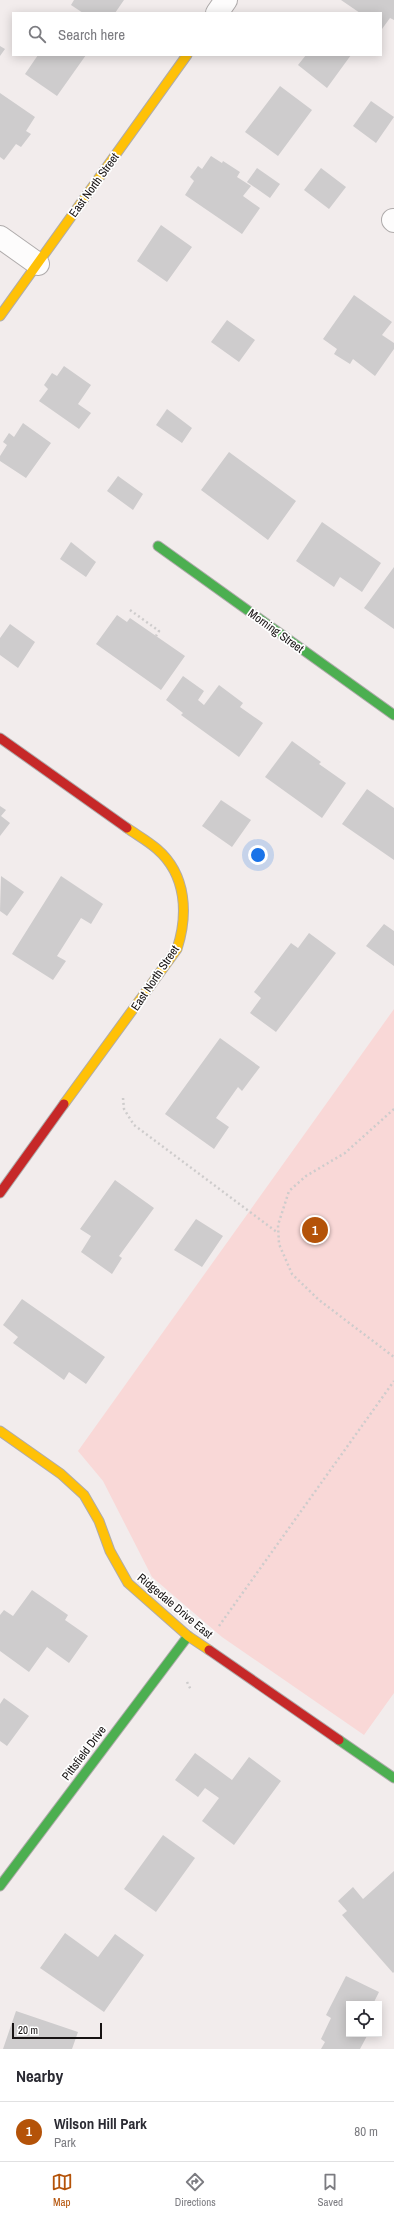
<!DOCTYPE html>
<style>
:root{--surface:#fff;--page:#f2f2f3;--text:#2b2b33;--muted:#7c7c81;--line:#e1e1e2;--accent:#b45309}
body{margin:0;font-family:"Archivo Narrow",sans-serif;background:var(--page);color:var(--text)}
.controls{position:absolute;right:12px;bottom:12px;display:grid;overflow:hidden;border-radius:0px;box-shadow:0 2px 10px #0003}
.controls button{width:36px;height:36px;display:grid;place-items:center;padding:0;border:0;border-bottom:1px solid var(--line);background:var(--surface);color:var(--text);font:20px sans-serif}
.scale{position:absolute;left:12px;bottom:10px;width:90px;box-sizing:border-box;padding-left:4px;border:2px solid #171313;border-top:0;font-size:11px;line-height:14px;white-space:nowrap;color:#171313;-webkit-text-stroke:3px #fff;paint-order:stroke}
.you{position:absolute;left:258px;top:855px;width:14px;height:14px;margin:-10px;border:3px solid #fff;border-radius:50%;background:#1a73e8;box-shadow:0 0 0 6px #1a73e833}
.badge{display:grid;place-items:center;width:26px;height:26px;border-radius:50%;background:var(--accent);color:#fff;font-size:13px;font-weight:700}
.pin{position:absolute;translate:-50% -50%;border:2px solid #fff;box-shadow:0 1px 4px #0006}
.list{margin:0;padding:0;list-style:none}
h2{display:flex;justify-content:space-between;align-items:center;height:52px;margin:0;padding:0 16px;font-size:17px}
h2 small{font-size:13px;font-weight:400;color:var(--muted)}
.list li{display:grid;grid-template-columns:26px 1fr auto;gap:12px;align-items:center;box-sizing:border-box;height:60px;padding:0 16px;border-top:1px solid var(--line)}
.list b{display:block;font-size:15px;white-space:nowrap}
.list p{margin:0;font-size:13px;white-space:nowrap;color:var(--muted)}
.list em{font-size:13px;font-style:normal;color:var(--muted)}
.icon{flex:none;width:22px;height:22px;fill:none;stroke:currentColor;stroke-width:2;stroke-linecap:round;stroke-linejoin:round}
.map{position:relative;flex:none;width:394px;height:2049px;overflow:hidden}
.search{position:absolute;background:var(--surface);box-shadow:0 2px 10px #0003;left:12px;right:12px;top:12px;height:44px;display:flex;align-items:center;gap:10px;box-sizing:border-box;padding:0 14px;border-radius:0px;color:var(--muted);font-size:15px}
.sheet{height:112px;background:var(--surface)}
nav{display:flex;justify-content:space-around;align-items:center;box-sizing:border-box;height:56px;border-top:1px solid var(--line);background:var(--surface);font-size:11px;color:var(--muted)}
nav a{display:grid;justify-items:center;gap:2px}
nav .on{color:var(--accent)}
.map>svg:first-child{display:block}
.green{fill:#f9d8d7}
.building{fill:#cecccd}
.lines{fill:none;stroke-linecap:round;stroke-linejoin:round}
.street-casing{stroke:#afabab;stroke-width:24}
.fast-casing{stroke:#afabab;stroke-width:11}
.slow-casing{stroke:#afabab;stroke-width:11}
.jam-casing{stroke:#afabab;stroke-width:11}
.path{stroke:#cecccc;stroke-width:2.5;stroke-dasharray:2 3;stroke-linecap:butt}
.street{stroke:#fdfcfc;stroke-width:22}
.fast{stroke:#4caf50;stroke-width:9}
.slow{stroke:#ffc107;stroke-width:9}
.jam{stroke:#c62828;stroke-width:9}
.labels{text-anchor:middle;stroke-width:3.5;stroke-linejoin:round;paint-order:stroke}
.street-label{font-size:12px;fill:#171313;stroke:#fff}
</style>
<div class="map">
<svg width="394" height="2049" viewBox="0 0 394 2049">
<rect width="100%" height="100%" fill="#f2ecec"/>
<path class="green" d="M394,1009v684l-30,42 -142,-98 -70,-60 -49,-96 -25,-30z"/>
<path class="building" d="M74,0h50l-9,13h-32l-12,-8z
M341,0h53v20l-4,-2 -8,11 -1,-16h-21z
M0,46l5,3 -5,7z
M38,55h48l-29,41 -32,-22z
M306,55h45l-24,33 -29,-23z
M280,86l32,24 -34,46 -33,-24z
M0,93l35,24 -9,14 5,3 -10,13 -5,-3 -12,16 -4,-3z
M371,101l23,16 -18,26 -23,-17z
M211,156l11,7 1,-2 17,11 -3,5 14,9 -8,10 17,12 -18,26 -57,-39 9,-14 -4,-4 8,-11 4,3z
M257,168l23,16 -10,14 -23,-16z
M321,168l25,19 -17,22 -25,-19z
M161,225l31,22 -25,35 -30,-21z
M354,295l38,27 -10,13 12,8v6l-19,27 -22,-17 -3,5 -16,-10 3,-5 -14,-10z
M227,320l28,20 -16,22 -28,-20z
M64,366l27,19 -13,19 13,9 -12,16 -40,-28 9,-12 -4,-4 8,-12 5,3z
M167,409l25,19 -10,15 -26,-18z
M23,423l28,20 -25,35 -26,-17v-5l7,-11 -4,-3 6,-9 5,4z
M229,452l67,49 -28,39 -67,-50z
M118,476l25,18 -10,16 -26,-19z
M322,522l59,41 -19,29 -22,-15 -6,10 -38,-26z
M71,542l25,20 -10,15 -26,-18z
M394,567v62l-30,-21z
M117,615l10,7 3,-4 55,38 -24,34 -65,-46z
M10,624l25,18 -17,26 -18,-13v-17z
M183,676l21,15 -6,9 6,5 15,-20 24,18 -3,4 23,16 -24,34 -58,-42 2,-2 -17,-13z
M292,741l29,21 -2,2 27,19 -24,35 -57,-41z
M367,789l27,19v52l-52,-36z
M221,800l30,20 -19,27 -30,-21z
M0,806l6,4 -5,6 9,7 -10,13z
M1,876l23,16 -17,24 -7,-5z
M61,876l42,28 -12,20 -10,-6 -24,38 9,5 -13,19 -41,-26z
M384,924l10,7v35l-28,-20z
M309,933l27,20 -60,79 -26,-19 11,-15 -7,-6 37,-49 7,5z
M220,1038l40,29 -18,24 -4,-4 -22,31 13,9 -15,22 -49,-35z
M115,1180l39,28 -35,48 3,2 -10,16 -31,-22 10,-16 -11,-7z
M196,1219l27,17 -21,31 -28,-17z
M22,1299l83,58 -19,27 -17,-12 -5,8 -51,-37 5,-6 -15,-12z
M32,1590l36,25 -3,5 23,16 -19,27 -22,-16 -18,25 -29,-21v-36l4,-5 9,6z
M4,1698l25,18 -22,30 -7,-5v-37z
M195,1753l37,27 17,-23 32,24 -47,64 -32,-24 17,-23 -14,-10 -7,9 -23,-17z
M163,1835l32,23 -39,54 -32,-23z
M394,1871v101l-1,1 -51,-58 5,-4 -9,-10 15,-14 10,12z
M65,1933l33,24 17,-23 29,21 -40,57 -64,-44z
M346,1976l33,16 -6,12h-24v30h19l-8,15h-39l4,-7 -4,-3 10,-21 -5,-3z
M16,2011l62,21 -6,17h-69z"/>
<g class="lines">
<g class="street-casing">
<path id="street" d="M217,13l9,-13
M393,220l1,1
M0,237l38,27"/>
</g>
<g class="fast-casing">
<path id="fast" d="M158,546l236,169
M339,1740l55,38
M0,1886l188,-250"/>
</g>
<g class="slow-casing">
<path id="slow" d="M0,316l187,-261
M64,1104l113,-155c11,-34 10,-74 -20,-100 -9,-8 -20,-14 -30,-21
M0,1431l61,43 23,21 15,26 11,30 18,32 60,53 21,14"/>
</g>
<g class="jam-casing">
<path id="jam" d="M0,738l127,90
M0,1193l64,-89
M209,1650l130,90"/>
</g>
<path class="path" d="M130,610l29,21 -3,5
M123,1098l1,11 10,16 144,108
M394,1109l-49,44 -39,23 -17,15 -11,34 1,19 13,30 27,26 75,57
M219,1626l175,-245
M187,1682l4,8"/>
<use href="#street" class="street"/>
<use href="#fast" class="fast"/>
<use href="#slow" class="slow"/>
<use href="#jam" class="jam"/>
</g>
<g class="labels">
<g class="street-label">
<text transform="translate(94 185) rotate(-54)" y="4">East North Street</text>
<text transform="translate(276 631) rotate(36)" y="4">Morning Street</text>
<text transform="translate(155 978) rotate(-56)" y="4">East North Street</text>
<text transform="translate(175 1606) rotate(40)" y="4">Ridgedale Drive East</text>
<text transform="translate(84 1753) rotate(-53)" y="4">Pittsfield Drive</text>
</g>
</g>
</svg>
<div class="controls">
<button><svg class="icon" aria-label="locate" viewBox="0 0 24 24"><circle cx="12" cy="12" r="6"/><path d="M12 2v4M12 18v4M2 12h4M18 12h4"/></svg></button>
</div>
<div class="scale">20 m</div>
<div class="you"></div>
<div class="pin badge" style="left:315px;top:1230px">1</div>
<div class="search"><svg class="icon" aria-label="search" viewBox="0 0 24 24"><circle cx="10" cy="10" r="6"/><path d="M15 15l6 6"/></svg>Search here</div>
</div>
<section class="sheet">
<h2>Nearby<small></small></h2>
<ul class="list">
<li><span class="badge">1</span><div><b>Wilson Hill Park</b><p>Park</p></div><em>80 m</em></li>
</ul>
</section>
<nav>
<a class="on"><svg class="icon" aria-label="map" viewBox="0 0 24 24"><path d="M3 6l6-2 6 2 6-2v14l-6 2-6-2-6 2zM9 4v14M15 6v14"/></svg>Map</a>
<a><svg class="icon" aria-label="directions" viewBox="0 0 24 24"><path d="M12 3l9 9-9 9-9-9zM9 14v-3h6M13 9l2 2-2 2"/></svg>Directions</a>
<a><svg class="icon" aria-label="saved" viewBox="0 0 24 24"><path d="M7 4h10v16l-5-4-5 4z"/></svg>Saved</a>
</nav>
